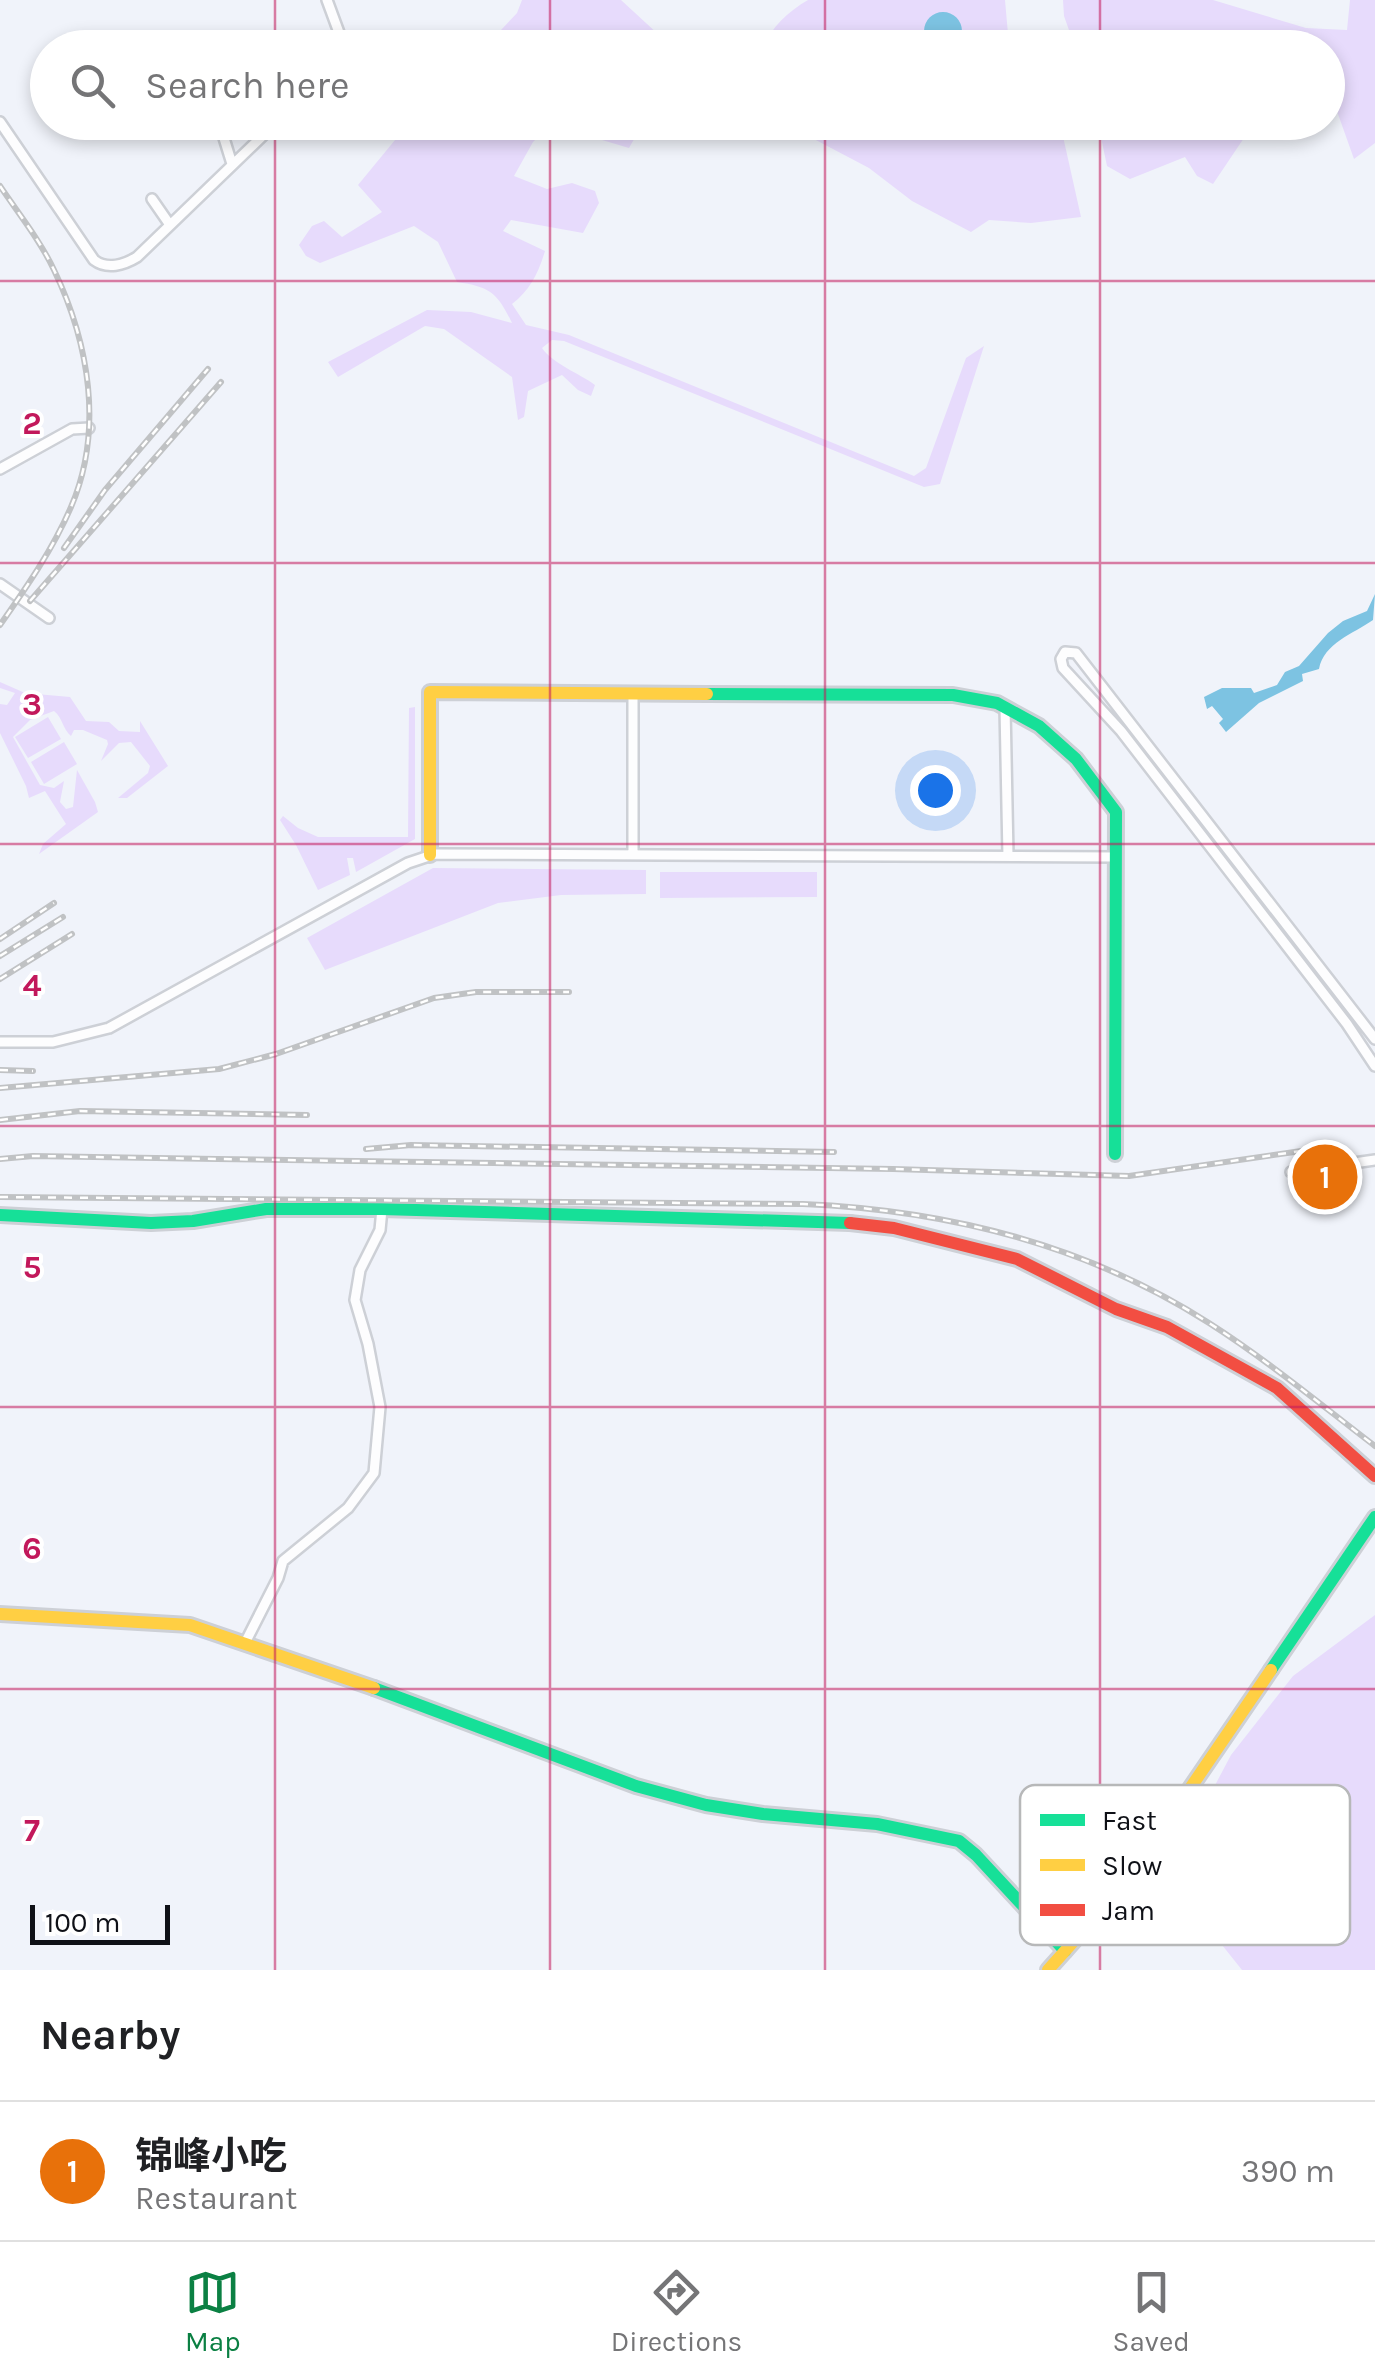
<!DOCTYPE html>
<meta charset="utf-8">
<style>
:root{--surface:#fff;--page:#f6f6f6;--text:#202124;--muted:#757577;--line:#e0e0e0;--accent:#0b8043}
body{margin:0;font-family:Karla,"Noto Sans SC",sans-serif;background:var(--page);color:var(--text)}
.scale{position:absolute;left:30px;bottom:25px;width:140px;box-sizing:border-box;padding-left:10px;border:5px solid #0f1117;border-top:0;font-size:28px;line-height:35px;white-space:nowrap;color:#0f1117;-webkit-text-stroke:8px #fff;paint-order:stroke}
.you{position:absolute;left:935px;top:790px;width:35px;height:35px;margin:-25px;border:8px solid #fff;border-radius:50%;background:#1a73e8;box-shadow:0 0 0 15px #1a73e833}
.badge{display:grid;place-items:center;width:65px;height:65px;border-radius:50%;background:var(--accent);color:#fff;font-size:32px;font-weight:700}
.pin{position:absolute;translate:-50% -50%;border:5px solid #fff;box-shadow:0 2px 10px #0006}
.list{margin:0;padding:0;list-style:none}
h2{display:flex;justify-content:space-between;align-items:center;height:130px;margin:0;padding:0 40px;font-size:42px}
h2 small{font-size:32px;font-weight:400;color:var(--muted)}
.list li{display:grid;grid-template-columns:65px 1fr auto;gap:30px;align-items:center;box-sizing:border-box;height:140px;padding:0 40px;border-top:2px solid var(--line)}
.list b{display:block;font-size:38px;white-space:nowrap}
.list p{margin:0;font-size:32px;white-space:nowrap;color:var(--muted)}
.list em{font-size:32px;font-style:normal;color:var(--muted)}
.icon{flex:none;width:55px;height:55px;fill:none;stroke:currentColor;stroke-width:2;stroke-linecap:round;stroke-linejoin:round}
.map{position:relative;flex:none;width:1375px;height:1970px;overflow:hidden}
.search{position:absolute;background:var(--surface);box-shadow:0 5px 15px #0003;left:30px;right:30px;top:30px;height:110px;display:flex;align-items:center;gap:25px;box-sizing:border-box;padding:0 35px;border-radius:55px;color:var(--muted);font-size:38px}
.sheet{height:270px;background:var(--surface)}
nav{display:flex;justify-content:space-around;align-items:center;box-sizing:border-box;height:140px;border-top:2px solid var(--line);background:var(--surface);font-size:28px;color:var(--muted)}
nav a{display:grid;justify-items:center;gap:5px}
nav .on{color:var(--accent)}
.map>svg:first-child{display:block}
.green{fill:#e7dbfc}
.water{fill:#7dc3e2}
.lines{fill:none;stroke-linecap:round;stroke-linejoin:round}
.street-casing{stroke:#cdd0d6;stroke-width:14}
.fast-casing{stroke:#cdd0d6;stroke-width:18}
.slow-casing{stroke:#cdd0d6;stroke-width:18}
.jam-casing{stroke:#cdd0d6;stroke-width:18}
.street{stroke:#fdfdfe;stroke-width:9}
.fast{stroke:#16e098;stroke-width:12}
.slow{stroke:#ffcf43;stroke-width:12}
.jam{stroke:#f24e42;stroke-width:12}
.rail-casing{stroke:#c0c2c4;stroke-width:6}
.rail{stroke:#fff;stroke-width:2.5;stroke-dasharray:8;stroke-linecap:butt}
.grid{fill:none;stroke:#c2185b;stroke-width:2.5;stroke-opacity:0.55}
.key{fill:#fff;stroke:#b7b8b9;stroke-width:2.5}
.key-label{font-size:28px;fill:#0f1117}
.grid-label{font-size:32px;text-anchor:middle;font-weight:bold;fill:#c2185b;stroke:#fff;stroke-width:8;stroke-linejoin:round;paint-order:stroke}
</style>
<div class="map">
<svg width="1375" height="1970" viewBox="0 0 1375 1970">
<rect width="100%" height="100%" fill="#f0f3fa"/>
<path class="green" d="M522,0h99l51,47h-187l32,-34z
M808,0h197l3,34 17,13 -262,1c8,-21 26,-37 45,-48z
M1063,0h150l93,28 41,2 3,-30h25v143l-21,16 -26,-73v-38l-253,-1 -11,-31z
M409,123h144l-20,19 -19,34 33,13 25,-6 23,8 4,12 -16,30 -72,-13 -8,11 42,20c-7,23 -15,39 -33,53l14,21 43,10 345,141 12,-8 40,-110 18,-12 -44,138 -16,3 -360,-146 -12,-1 -10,8c11,16 37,25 53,37l-4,11 -13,-6 -16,-15 -34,16 -4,26 -6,3 -6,-43 -68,-48 -19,-3 -87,51 -10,-15 99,-52 44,2 41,11c-15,-31 -22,-36 -55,-41l-19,-40 -24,-16 -94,37 -14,-7 -7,-11 13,-19 12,-5 18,16 40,-25 -24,-27z
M594,123h42l1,11 -8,14 -27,-8z
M705,123h355l21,94 -50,6 -42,-3 -18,12 -59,-31 -43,-33 -57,-30 -40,-13 -65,1z
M1098,123v-1l151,1 -3,12 -33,49 -16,-8 -12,-19 -55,22 -23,-13z
M0,682l25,11 45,4 16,24 23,1 10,9 21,1v-11l28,45 -41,32h-9l30,-25 2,-7 -19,-24 -12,1 -18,18 7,-17 -1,-4 -24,-10h-9l-3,6c-9,-8 -8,-18 -17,-25l-24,9 -17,17 27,48 14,3 10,-7 -4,21 6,7 7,-2 4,-37 18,32 3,10 -59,42 4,-10 23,-20 -21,-33 -16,7 -3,-12 -26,-53v-29l7,1 8,-12 -15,-5z
M415,707v132l-59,33 -3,-14h-6l3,17 -32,15 -22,-45 -16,-25 3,-4 15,12 20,9h90l1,-129z
M48,717l13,22 -33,19 -13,-21z
M64,742l13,22 -33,20 -13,-22z
M433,868l213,2v24l-85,1 -63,8 -173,67 -18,-32z
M660,872h157v25l-157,1z
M1375,1615v355h-133l-75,-94 64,-121 62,-79z"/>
<path class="water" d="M924 31a19 19 0 1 1 38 0a19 19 0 1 1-38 0Z
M1375,594l-2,26c-20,14 -49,23 -54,49l-17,5 1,7 -44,22 -33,29 -7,-9 4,-4 -11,-13 -5,3 -3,-12 18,-9h29l3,5 23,-8 8,-13 14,-6 29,-33 15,-12 24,-10z"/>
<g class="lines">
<g class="street-casing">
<path id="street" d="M327,0l14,38v10
M0,122l94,138c13,10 30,5 43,-3l140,-135
M219,122l13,42
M152,199l18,26
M0,469l72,-40 17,-1
M0,584l49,34
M633,694v161
M1005,707l3,149
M1375,1039l-299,-386 -11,-1 -4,7 2,9 58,63 226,293 28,42
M0,1042h53l56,-14 299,-165 27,-9 681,3
M1291,1172l84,-12
M245,1643l33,-65 5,-17 65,-53 26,-35 6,-66 -12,-63 -13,-44 5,-30 20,-40 2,-21"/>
</g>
<g class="fast-casing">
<path id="fast" d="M707,694l246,1 44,8 42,23 37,33 40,53 -1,342
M0,1215l151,8 42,-2 73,-12h116l468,14
M1271,1670l104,-153
M374,1688l262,98 70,19 57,9 114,10 82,17 17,14 89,96"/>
</g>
<g class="slow-casing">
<path id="slow" d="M430,855v-163l277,2
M0,1614l190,11 184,63
M1048,1970l76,-85 147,-215"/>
</g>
<g class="jam-casing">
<path id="jam" d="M850,1223l44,5 123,31 99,50 51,18 110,61 98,88"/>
</g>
<use href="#street" class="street"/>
<use href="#fast" class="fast"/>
<use href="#slow" class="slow"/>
<use href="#jam" class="jam"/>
<g class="rail-casing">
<path id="rail" d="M0,186c18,27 40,54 54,84 35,73 50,160 17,237 -18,42 -45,81 -71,118
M64,548l41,-58 103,-121
M30,601l191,-219
M0,939l54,-36
M0,956l63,-39
M0,979l72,-45
M0,1070l33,1
M0,1088l219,-19 57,-15 158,-56 42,-6h93
M0,1120l80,-9 227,4
M366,1149l45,-4 423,7
M0,1159l33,-3 184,3 676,10 236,7 179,-26
M0,1197l803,7c143,6 284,41 406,119 58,37 111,81 166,123"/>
</g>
<use href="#rail" class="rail"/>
</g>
<path class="grid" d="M275,0v48M550,0v48M825,0v48M1100,0v48M275,122v1848M550,122v1848M825,122v1848M1100,122v1848M0,281h1375M0,563h1375M0,844h1375M0,1126h1375M0,1407h1375M0,1689h1375"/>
<rect x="1020" y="1785" width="330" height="160" rx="15" class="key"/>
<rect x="1040" y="1814" width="45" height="12" fill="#16e098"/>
<rect x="1040" y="1859" width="45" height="12" fill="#ffcf43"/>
<rect x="1040" y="1904" width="45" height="12" fill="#f24e42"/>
<g class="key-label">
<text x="1102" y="1830">Fast</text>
<text x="1102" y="1875">Slow</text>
<text x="1102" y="1920">Jam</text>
</g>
<g class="grid-label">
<text x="32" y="434">2</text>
<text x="32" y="715">3</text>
<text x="32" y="996">4</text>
<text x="32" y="1278">5</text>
<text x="32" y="1559">6</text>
<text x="32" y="1841">7</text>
</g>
</svg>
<div class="scale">100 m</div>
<div class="you"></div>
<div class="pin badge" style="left:1325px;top:1177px;background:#e8710a">1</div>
<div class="search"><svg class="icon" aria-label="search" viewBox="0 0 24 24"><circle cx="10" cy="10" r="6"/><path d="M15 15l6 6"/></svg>Search here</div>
</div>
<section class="sheet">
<h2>Nearby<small></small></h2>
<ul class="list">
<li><span class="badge" style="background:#e8710a">1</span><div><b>锦峰小吃</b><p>Restaurant</p></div><em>390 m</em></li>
</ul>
</section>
<nav>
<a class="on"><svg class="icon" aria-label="map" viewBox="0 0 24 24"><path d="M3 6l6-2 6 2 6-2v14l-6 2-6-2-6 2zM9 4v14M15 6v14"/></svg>Map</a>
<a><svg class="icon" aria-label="directions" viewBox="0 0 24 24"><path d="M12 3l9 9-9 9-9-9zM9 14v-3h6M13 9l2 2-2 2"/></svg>Directions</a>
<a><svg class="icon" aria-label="saved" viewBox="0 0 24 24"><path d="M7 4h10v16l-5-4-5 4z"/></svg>Saved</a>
</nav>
